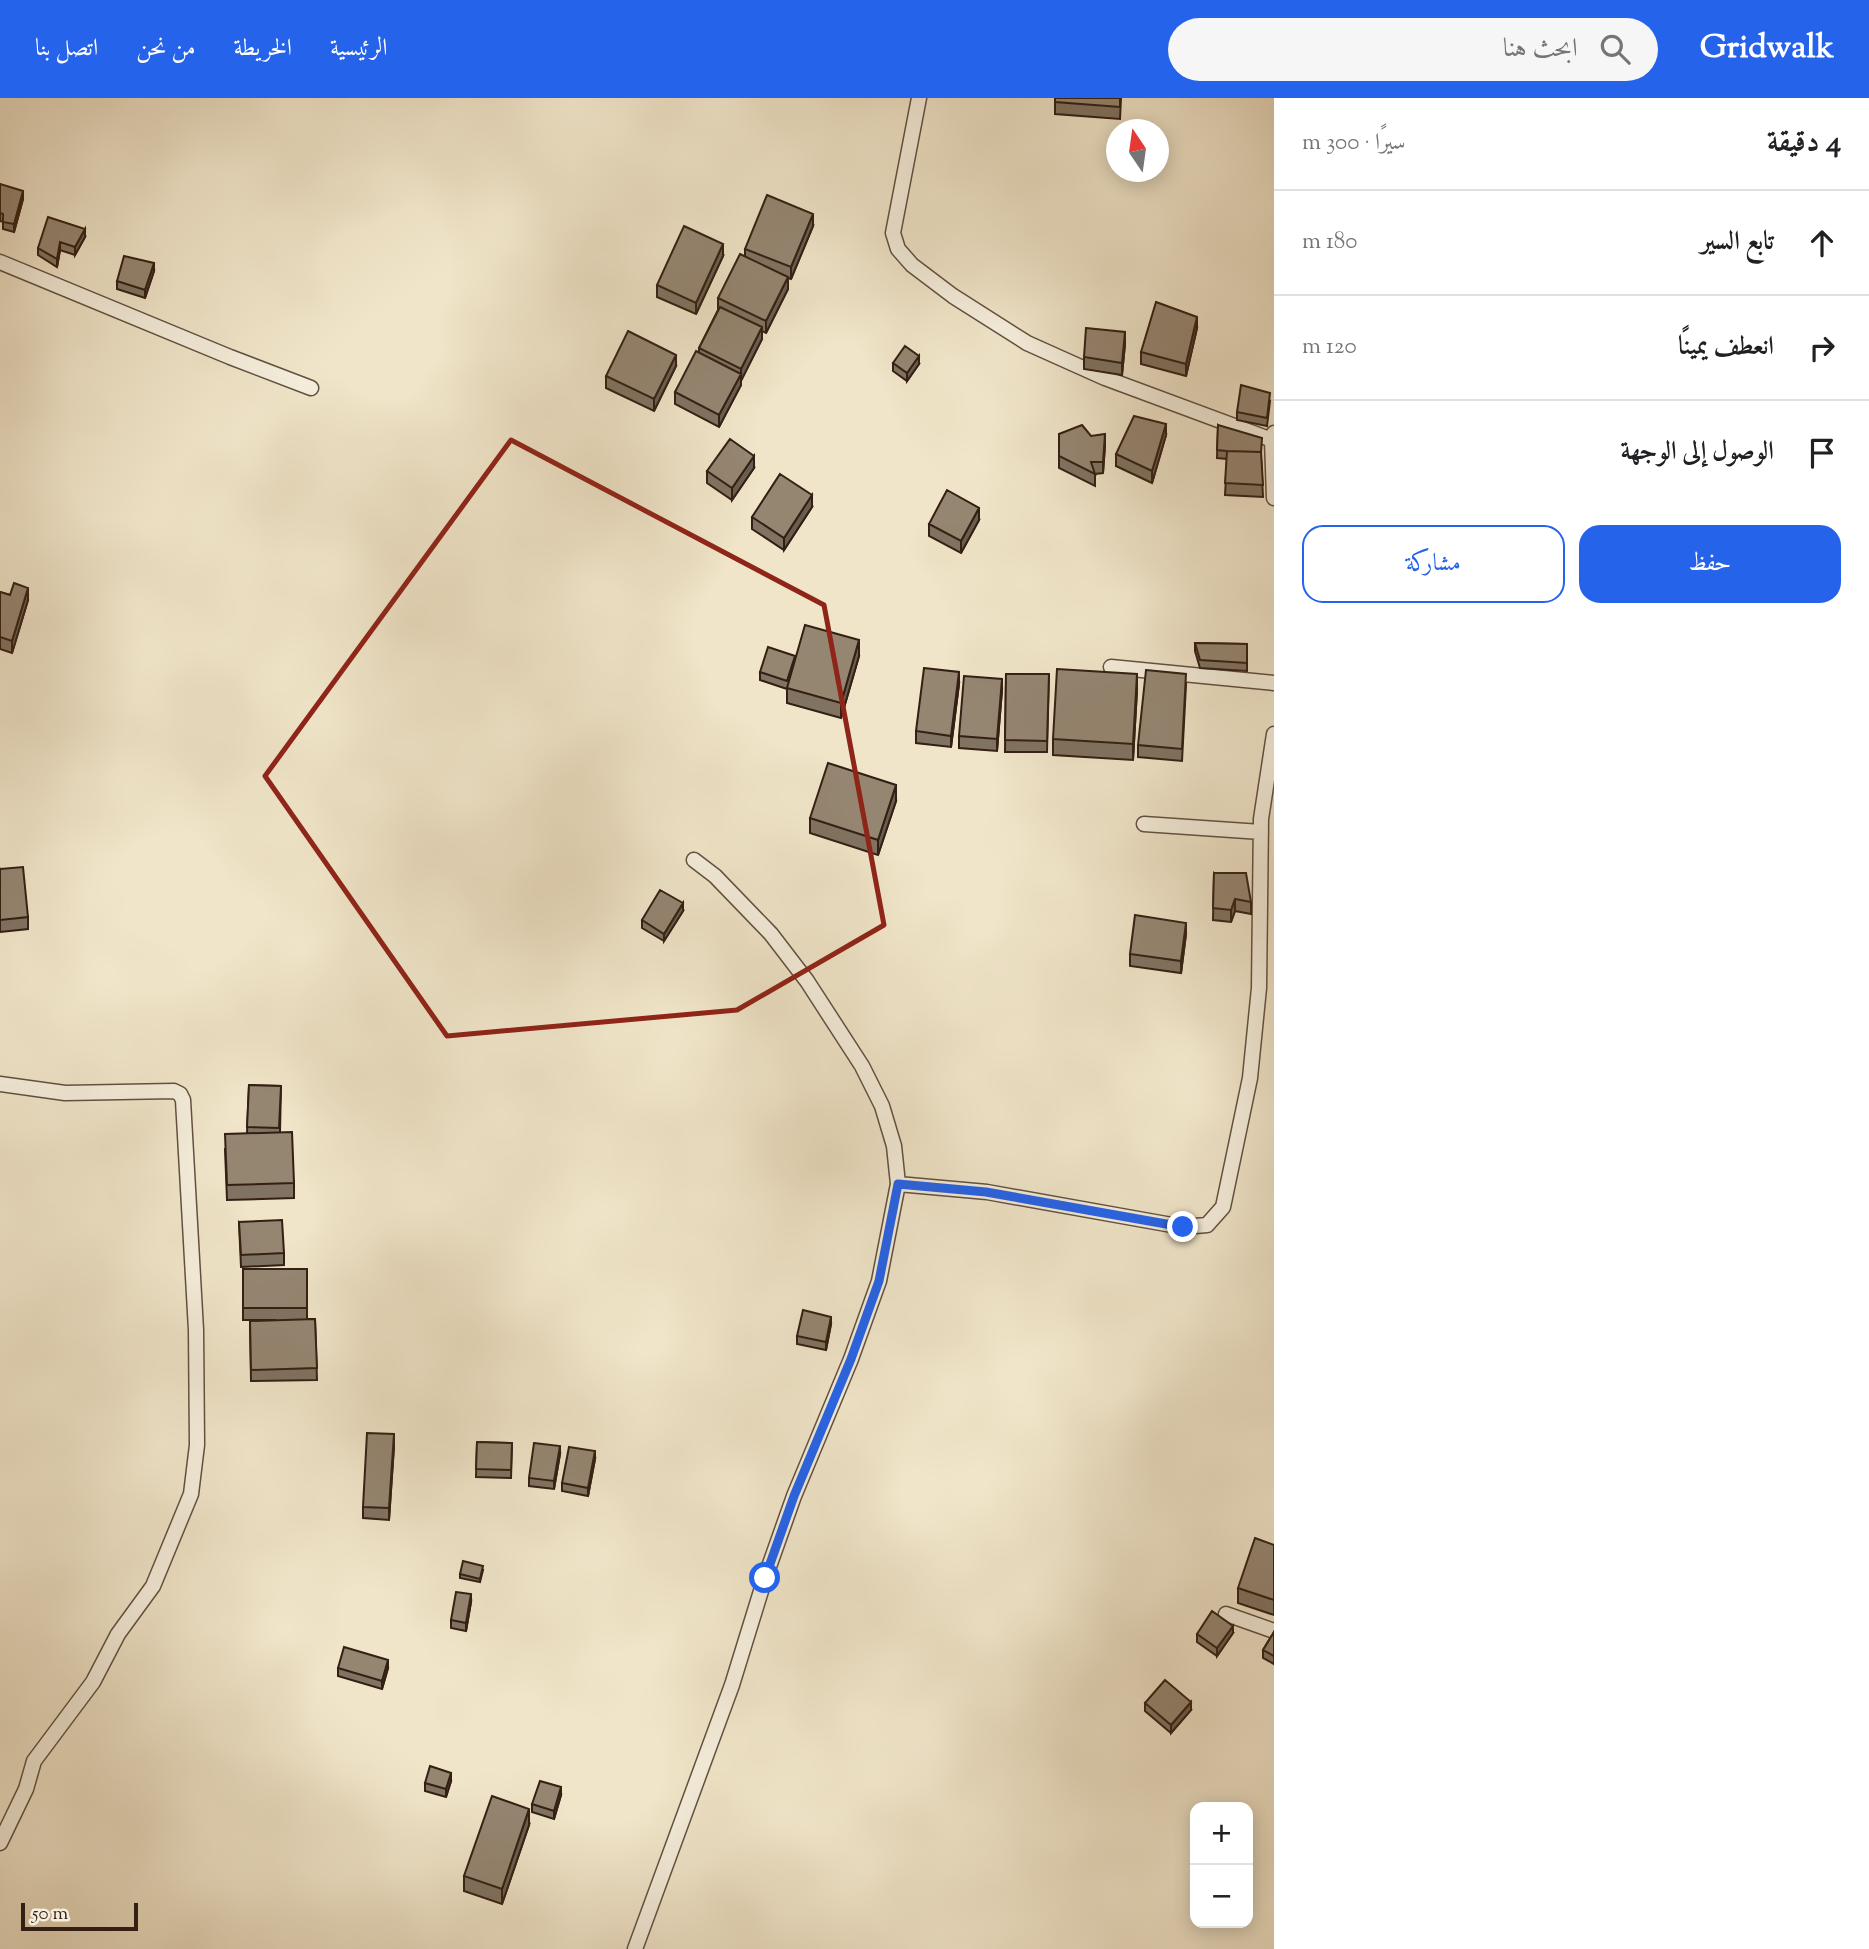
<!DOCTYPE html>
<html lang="ar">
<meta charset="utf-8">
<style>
:root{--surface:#fff;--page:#f6f6f6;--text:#202124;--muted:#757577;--line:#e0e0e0;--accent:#2563eb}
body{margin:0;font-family:"Sorts Mill Goudy",Amiri,serif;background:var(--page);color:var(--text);direction:rtl}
.controls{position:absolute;right:21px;bottom:21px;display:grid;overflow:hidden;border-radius:14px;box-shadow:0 4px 18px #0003}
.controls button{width:63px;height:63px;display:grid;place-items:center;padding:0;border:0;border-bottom:2px solid var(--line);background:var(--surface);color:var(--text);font:35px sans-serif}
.compass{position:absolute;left:1106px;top:21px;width:63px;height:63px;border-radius:50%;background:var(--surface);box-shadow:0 4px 18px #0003;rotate:347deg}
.scale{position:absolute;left:21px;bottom:18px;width:117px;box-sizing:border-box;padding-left:7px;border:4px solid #331f13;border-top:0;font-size:19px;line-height:24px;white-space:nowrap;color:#331f13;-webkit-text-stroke:5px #f5eedc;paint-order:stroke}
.stop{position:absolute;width:21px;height:21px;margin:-16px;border:5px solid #2563eb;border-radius:50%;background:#fff}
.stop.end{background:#2563eb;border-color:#fff;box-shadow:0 2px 7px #0008}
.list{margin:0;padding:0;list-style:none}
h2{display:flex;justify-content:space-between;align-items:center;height:91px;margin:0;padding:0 28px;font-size:30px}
h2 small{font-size:23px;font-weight:400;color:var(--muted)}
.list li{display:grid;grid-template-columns:46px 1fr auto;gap:21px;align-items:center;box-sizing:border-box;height:105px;padding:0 28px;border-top:2px solid var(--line)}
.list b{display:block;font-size:26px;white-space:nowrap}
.list em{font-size:23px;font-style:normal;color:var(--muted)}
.actions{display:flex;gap:14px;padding:21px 28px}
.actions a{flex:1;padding:16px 0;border:2px solid var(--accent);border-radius:21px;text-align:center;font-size:24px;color:var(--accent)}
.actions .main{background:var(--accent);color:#fff}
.icon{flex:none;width:38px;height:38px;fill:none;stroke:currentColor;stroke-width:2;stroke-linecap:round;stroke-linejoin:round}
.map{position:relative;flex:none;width:1274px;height:1851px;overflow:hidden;direction:ltr}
header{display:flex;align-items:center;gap:42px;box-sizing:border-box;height:98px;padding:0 35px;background:var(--accent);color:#fff}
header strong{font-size:33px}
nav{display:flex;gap:38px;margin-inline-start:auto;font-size:24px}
.search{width:490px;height:63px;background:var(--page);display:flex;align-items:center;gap:18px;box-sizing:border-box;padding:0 24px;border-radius:38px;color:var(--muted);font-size:26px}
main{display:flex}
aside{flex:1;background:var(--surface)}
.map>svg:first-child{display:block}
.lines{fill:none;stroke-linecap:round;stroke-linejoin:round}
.minor-casing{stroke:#625040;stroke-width:17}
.minor{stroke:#f5eedc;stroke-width:14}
.wall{fill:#807362;stroke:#331f13;stroke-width:2}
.shaded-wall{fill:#685e50;stroke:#331f13;stroke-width:2}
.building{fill:#958672;stroke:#331f13;stroke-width:2}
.route{stroke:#2563eb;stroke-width:9}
.marked{fill:none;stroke:#8f2418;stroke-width:5;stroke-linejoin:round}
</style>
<header>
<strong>Gridwalk</strong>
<div class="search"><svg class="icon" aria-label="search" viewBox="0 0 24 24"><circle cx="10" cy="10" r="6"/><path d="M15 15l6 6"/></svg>ابحث هنا</div>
<nav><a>الرئيسية</a><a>الخريطة</a><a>من نحن</a><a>اتصل بنا</a></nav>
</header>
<main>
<aside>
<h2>4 دقيقة<small>سيرًا · 300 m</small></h2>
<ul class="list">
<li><svg class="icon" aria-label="ahead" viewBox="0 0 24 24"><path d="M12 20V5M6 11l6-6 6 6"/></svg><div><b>تابع السير</b></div><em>180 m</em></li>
<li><svg class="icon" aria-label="right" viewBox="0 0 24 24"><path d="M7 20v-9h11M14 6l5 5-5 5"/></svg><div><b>انعطف يمينًا</b></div><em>120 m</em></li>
<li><svg class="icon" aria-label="arrive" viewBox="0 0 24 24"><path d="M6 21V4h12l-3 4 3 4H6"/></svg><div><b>الوصول إلى الوجهة</b></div></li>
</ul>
<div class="actions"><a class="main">حفظ</a><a>مشاركة</a></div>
</aside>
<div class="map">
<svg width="1274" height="1851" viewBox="0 0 1274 1851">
<rect width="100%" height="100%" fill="#f0e5c9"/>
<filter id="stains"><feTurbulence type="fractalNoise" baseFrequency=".00286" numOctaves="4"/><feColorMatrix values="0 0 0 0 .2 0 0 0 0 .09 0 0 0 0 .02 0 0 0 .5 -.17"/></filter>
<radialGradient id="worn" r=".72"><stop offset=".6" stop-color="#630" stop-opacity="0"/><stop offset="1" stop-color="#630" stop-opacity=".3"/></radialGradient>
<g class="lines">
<g class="minor-casing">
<path id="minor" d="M919,0l-26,135 5,16 14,16 41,31 74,47 78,35 167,62
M0,164l230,95 81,31
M1274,335l-2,7 2,58
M1111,569l163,16
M1144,726l117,8
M0,986l65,9 109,-2 6,3 3,6 13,230 1,115 -6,49 -38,92 -35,48 -25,48 -59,79 -8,28 -26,54
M898,1086l89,8 196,35 24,-2 16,-18 27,-129 9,-90 2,-169 13,-85
M1226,1516l48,17
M635,1851l97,-264 33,-107 29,-82 57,-137 28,-78 19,-97 -4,-38 -12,-40 -20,-40 -55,-85 -36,-47 -56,-58 -21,-16"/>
</g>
<use href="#minor" class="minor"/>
</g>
<path class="wall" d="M1055,0h66l-1,21 -65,-5z
M0,86l23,15 -9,33 -11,-3v-7l-3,-1z
M813,128l-22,53 -3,-1v11l-22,44 -4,-2v8l-21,41v5l-22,42 -44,-23v-12l24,-40v-4l19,-38v-12l27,-41v-8z
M85,139l-10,18 -15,-5 -3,17 -19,-12v-7z
M723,158l-27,58 -39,-17v-12z
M154,173l-9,27 -28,-9v-8z
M1197,230l-11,48 -45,-12v-12z
M1125,246l-3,31 -38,-6v-12z
M893,265l26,1 -12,17 -14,-10z
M676,268l-22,45 -48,-23v-12z
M1270,303l-3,25 -30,-6v-8z
M1218,327l43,31 2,41 -38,-2 2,-36 -10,-1z
M1059,336l32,2 14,9 -2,28 -8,1v12l-36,-18z
M1166,337l-14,48 -36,-17v-12z
M754,370l-22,32 -25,-17v-12z
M812,409l-28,43 -32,-21v-12z
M979,422l-18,33 -32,-17v-12z
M0,494l28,8 -16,53 -12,-4z
M1195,545l52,1v27l-47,-3 -5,-17z
M795,558h64l-18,62 -54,-15v-14l-27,-9v-8z
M1006,576h43l-2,78h-42z
M959,586l-8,63 -35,-4v-12z
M1186,587l-4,76 -44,-4v-12z
M1002,592l-5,61 -38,-3v-12z
M1137,592l-4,70 -80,-5v-16z
M896,703l-18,54 -68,-22v-15z
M0,771l28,48v12l-28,3z
M1214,775l37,29v12l-16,-3 -4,11 -18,-2z
M683,813l-19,30 -22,-13v-8z
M1186,836l-5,39 -51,-7v-12z
M249,987l32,1 -1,46 14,51v15l-67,2 -2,-51 22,-16z
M239,1124l45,31v12l-43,2z
M243,1171h64v50h8l2,61 -66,1 -1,-60 26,-1h-33z
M831,1226l-5,26 -29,-6v-8z
M477,1344l35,1 -1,35 -35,-1z
M394,1348l-5,74 -26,-2v-11z
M560,1356l-6,35 -25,-3v-8z
M595,1361l-7,37 -26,-5v-8z
M1274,1447v70l-36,-12v-15z
M483,1472l-3,12 -20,-4v-4z
M471,1504l-5,29 -15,-3v-8z
M1274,1534v32l-11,-6v-8z
M1233,1535l-16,23 -20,-14v-8z
M338,1570h50l-6,21 -44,-13z
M1145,1605l46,7 -20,23 -26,-22z
M451,1683l-5,16 -21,-6v-8z
M561,1697l-7,24 -22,-7v-8z
M529,1727l-27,79 -38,-13v-15z"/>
<path class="shaded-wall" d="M23,93v8l-9,33v-8z
M813,116v12l-22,53v-12z
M85,131v8l-10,18v-8z
M60,144v8l-3,17v-8z
M723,146v12l-27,58v-11z
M154,165v8l-9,27v-8z
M788,179v12l-22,44v-12z
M1197,219v11l-11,48v-12z
M762,229v12l-21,42v-12z
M1125,234v12l-3,31v-12z
M676,257v11l-22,45v-12z
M919,258v8l-12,17v-8z
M741,276v11l-22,42v-12z
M1166,326v11l-14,48v-12z
M1105,336v11l-2,28v-11z
M754,358v12l-22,32v-12z
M812,397v12l-28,43v-12z
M979,410v12l-18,33v-12z
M28,490v12l-16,53v-12z
M859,542v16l-18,62v-15z
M959,574v12l-8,63v-11z
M1137,576v16l-4,70v-16z
M1002,581v11l-5,61v-12z
M896,687v16l-18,54v-15z
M1235,801v12l-4,11v-12z
M683,805v8l-19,30v-7z
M1186,825v11l-5,39v-12z
M831,1219v7l-5,26v-8z
M394,1336v12l-5,74v-12z
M560,1348v8l-6,35v-8z
M595,1353v8l-7,37v-8z
M471,1496v8l-5,29v-8z
M1233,1528v7l-16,23v-8z
M388,1562v8l-6,21v-8z
M1191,1604v8l-20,23v-8z
M451,1675v8l-5,16v-8z
M561,1689v8l-7,24v-8z
M529,1711v16l-27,79v-15z"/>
<path class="building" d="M1055,0h65v9l-65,-5z
M0,86l23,7 -9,33 -11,-2v-8l-3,-1z
M767,97l46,19 -22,53 -46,-18z
M48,119l37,12 -10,18 -15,-5 -3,17 -19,-11z
M684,128l39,18 -27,59 -39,-18z
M740,156l48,23 -22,44 -48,-23z
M124,158l30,7 -9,27 -28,-9z
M1156,204l41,15 -11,47 -45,-12z
M720,209l42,20 -21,42 -42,-21z
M1086,230l39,4 -3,31 -38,-6z
M628,233l48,24 -22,44 -48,-23z
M905,248l14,10 -12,17 -14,-10z
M696,253l45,23 -22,41 -44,-23z
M1241,287l29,8 -3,25 -30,-6z
M1134,318l32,8 -14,47 -36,-17z
M1082,327l9,11 14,-2 -2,28h-12l4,12 -36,-18v-22z
M1218,327l44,13 -1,15v-1l-34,-1 -10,-1z
M730,341l24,17 -22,32 -25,-17z
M1227,353l34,1 2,33 -38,-2z
M780,376l32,21 -28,43 -32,-21z
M947,392l32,18 -18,33 -32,-17z
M14,485l14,5 -16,53 -12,-4v-45l10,3z
M805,527l54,15 -18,63 -54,-15z
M1195,545l52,1v19l-47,-3z
M768,549l27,9 -8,25 -27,-9z
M924,570l35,4 -8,64 -35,-5z
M1057,571l80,5 -4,70 -80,-5z
M1146,572l40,4 -4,75 -44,-4z
M1006,576h43l-2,67 -42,-1z
M964,578l38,3 -5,60 -38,-3z
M828,665l68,22 -18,55 -68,-22z
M23,769l5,50 -28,3v-51z
M1214,775h32l5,29 -16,-3 -4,11 -18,-2z
M660,792l23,13 -19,31 -22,-14z
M1135,817l51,8 -5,38 -51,-7z
M249,987l32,1 -2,42 -32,-1z
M292,1034l2,51 -67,2 -2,-51z
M282,1122l2,33 -43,2 -2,-33z
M243,1171h64v39h-64z
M803,1212l28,7 -5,25 -29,-6z
M315,1221l2,49 -66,2 -1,-49z
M367,1335l27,1 -5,74 -26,-1z
M477,1344l35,1 -1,27 -35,-1z
M534,1345l26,3 -6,35 -25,-3z
M569,1349l26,4 -7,37 -26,-5z
M1255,1440l19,7v55l-36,-12z
M463,1463l20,5 -3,13 -20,-5z
M456,1494l15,2 -5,29 -15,-3z
M1212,1513l21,15 -16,22 -20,-14z
M1274,1534v24l-11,-6z
M344,1549l44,13 -6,21 -44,-13z
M1165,1582l26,22 -20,23 -26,-22z
M430,1668l21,7 -5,16 -21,-6z
M540,1683l21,6 -7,24 -22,-7z
M492,1698l37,13 -27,80 -38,-13z"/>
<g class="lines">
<path class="route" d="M765,1480l29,-82 57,-137 28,-78 19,-97 88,8 197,35"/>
</g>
<path class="marked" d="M511,342l313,165 60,320 -147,85 -290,26 -182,-260z"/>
<rect width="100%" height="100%" filter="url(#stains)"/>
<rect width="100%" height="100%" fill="url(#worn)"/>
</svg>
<div class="controls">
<button>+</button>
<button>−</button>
</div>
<svg class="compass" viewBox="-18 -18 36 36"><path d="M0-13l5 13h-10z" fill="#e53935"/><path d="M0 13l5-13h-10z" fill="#757577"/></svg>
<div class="scale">50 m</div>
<div class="stop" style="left:765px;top:1480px"></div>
<div class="stop end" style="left:1183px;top:1129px"></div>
</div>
</main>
